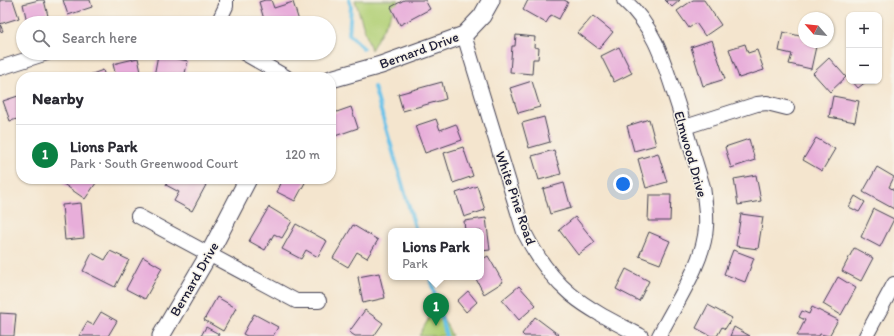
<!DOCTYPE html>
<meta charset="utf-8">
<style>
:root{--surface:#fff;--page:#f2f2f3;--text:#2b2b33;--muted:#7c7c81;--line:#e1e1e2;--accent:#0b8043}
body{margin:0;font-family:Itim,sans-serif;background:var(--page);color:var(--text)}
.controls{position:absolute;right:12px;top:12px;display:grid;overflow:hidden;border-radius:8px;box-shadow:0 1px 3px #0004}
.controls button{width:36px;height:36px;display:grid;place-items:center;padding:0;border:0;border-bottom:1px solid var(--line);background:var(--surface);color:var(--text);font:20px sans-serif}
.compass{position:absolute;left:798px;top:12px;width:36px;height:36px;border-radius:50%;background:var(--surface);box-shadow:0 1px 3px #0004;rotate:298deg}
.you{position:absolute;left:623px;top:184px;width:14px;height:14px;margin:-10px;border:3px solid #fff;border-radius:50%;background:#1a73e8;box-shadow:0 0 0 6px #1a73e833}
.badge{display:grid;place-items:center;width:26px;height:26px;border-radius:50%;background:var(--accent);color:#fff;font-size:13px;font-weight:700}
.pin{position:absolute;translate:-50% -33px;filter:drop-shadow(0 1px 2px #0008)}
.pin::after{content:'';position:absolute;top:21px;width:14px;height:12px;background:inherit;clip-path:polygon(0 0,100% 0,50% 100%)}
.popup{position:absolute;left:388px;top:228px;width:96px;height:52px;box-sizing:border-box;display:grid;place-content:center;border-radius:8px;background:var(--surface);filter:drop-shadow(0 1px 3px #0005);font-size:13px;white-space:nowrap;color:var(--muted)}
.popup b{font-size:15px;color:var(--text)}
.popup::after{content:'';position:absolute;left:50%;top:100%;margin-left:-8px;border:8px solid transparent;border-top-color:var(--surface)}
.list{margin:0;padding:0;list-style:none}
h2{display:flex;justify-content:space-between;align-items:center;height:52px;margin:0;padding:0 16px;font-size:17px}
h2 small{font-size:13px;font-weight:400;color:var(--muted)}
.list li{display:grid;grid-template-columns:26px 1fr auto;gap:12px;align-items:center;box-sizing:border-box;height:60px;padding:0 16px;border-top:1px solid var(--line)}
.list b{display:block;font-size:15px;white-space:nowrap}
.list p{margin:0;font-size:13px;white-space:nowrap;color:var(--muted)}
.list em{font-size:13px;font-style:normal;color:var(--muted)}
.icon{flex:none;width:22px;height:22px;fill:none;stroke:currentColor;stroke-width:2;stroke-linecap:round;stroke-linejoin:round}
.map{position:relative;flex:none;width:894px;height:336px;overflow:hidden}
.search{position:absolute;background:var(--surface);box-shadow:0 1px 3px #0004;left:16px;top:16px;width:320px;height:44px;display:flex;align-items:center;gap:10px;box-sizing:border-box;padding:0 14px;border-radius:22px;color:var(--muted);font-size:15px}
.panel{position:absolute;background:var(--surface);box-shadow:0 1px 3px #0004;left:16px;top:72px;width:320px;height:112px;border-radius:16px}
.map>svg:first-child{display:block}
.green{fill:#b2d077;stroke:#6a7959}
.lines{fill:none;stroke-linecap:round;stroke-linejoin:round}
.stream{stroke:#6cc3e9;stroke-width:4}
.building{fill:#e8aeda}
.minor-casing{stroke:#423f51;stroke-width:16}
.tertiary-casing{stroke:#423f51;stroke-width:19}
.minor{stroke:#fff;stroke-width:14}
.tertiary{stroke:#fff;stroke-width:17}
.labels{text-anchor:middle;stroke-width:3;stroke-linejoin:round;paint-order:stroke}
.street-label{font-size:14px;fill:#22223b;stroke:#f7f3e8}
</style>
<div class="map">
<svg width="894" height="336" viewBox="0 0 894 336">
<rect width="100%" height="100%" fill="#f7f3e8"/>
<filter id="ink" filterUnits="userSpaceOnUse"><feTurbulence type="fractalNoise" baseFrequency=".025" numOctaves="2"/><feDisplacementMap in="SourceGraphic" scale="8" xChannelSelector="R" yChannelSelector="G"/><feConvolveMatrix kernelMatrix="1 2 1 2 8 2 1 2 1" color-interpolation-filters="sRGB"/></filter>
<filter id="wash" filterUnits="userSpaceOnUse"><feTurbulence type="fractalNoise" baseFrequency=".012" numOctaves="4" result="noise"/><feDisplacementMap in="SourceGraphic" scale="16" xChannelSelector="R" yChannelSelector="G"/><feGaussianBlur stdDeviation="0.9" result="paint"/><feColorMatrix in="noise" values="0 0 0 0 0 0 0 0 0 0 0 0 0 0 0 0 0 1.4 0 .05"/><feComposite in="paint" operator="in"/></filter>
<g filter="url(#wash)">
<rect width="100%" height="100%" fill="#f4e5ce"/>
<path class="green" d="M355,0h44l-28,50z
M440,312l12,24h-33l11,-20z"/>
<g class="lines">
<path class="stream" d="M349,0l2,6 -2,28 14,14
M374,87l42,144
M430,277l16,59"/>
</g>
<g id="blocks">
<path class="building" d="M0,0h13l6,18 -19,6 3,7 -3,1z
M39,0h5l4,16 -21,6 -4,-18z
M63,0h27l2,7 -24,8z
M265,0h6l3,8 19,-6 6,19 -6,2h-28l-6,-21z
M404,0h21l5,9 -30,16 -9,-18z
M528,0h36l4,2 -9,17 -8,-4 -5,8 -23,-13z
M665,0h15l-8,7z
M693,0h11l17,25 -16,11 -9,-13 -7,5 -12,-17z
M593,16l20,16 -14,17 -21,-16z
M783,32l21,5v5h13l-6,27 -22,-5 3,-10 -13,-3z
M516,35l19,2 -1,10 5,1 -1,11h-5l-1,15 -22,-2 2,-26h3z
M712,40l13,39 -22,7 -12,-39z
M745,44l3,9 9,-3 7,20 -25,8 -10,-29z
M619,47l13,26 -18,9 -13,-26z
M158,55l30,6 -4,16 -30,-1z
M138,58l4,19h-26l-3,-13z
M829,58l17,19 -16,15 -17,-19z
M103,70l2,7h-21z
M532,81l8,26 -22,6 -8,-25z
M852,81h15l-9,7z
M442,82l4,17 -43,12 -5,-17z
M21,95v23l-11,3 -7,-20z
M833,96l26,5 -4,21 -26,-5z
M351,107l7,21 -23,8 -4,-13v-9z
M544,117l6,25 -21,6 -7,-25z
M436,119l4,11 16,-6 6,16 -37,13 -10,-27z
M649,119l7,26 -22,6 -7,-25z
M816,138l19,11 -13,22 -19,-11z
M749,139l6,21 -24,8 -6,-21z
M463,147l10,29 -20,7 -9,-30z
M554,150l7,24 -22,6 -7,-24z
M658,153l9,29 -21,6 -8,-29z
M877,167l17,10 -5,10 5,3v19l-31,-17z
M756,175l5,26 -23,4 -4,-26z
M65,179h26l5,4 -11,16 -23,-16z
M169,179h27l10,6 -14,26 -18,-10 5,-9 -13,-7z
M283,179h24l-12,22 -18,-9z
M564,183l7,25 -21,6 -7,-25z
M477,186l8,24 -21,7 -8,-24z
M649,195h22l-1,26h-22z
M855,196l10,6 -6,10 -10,-5z
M81,203l3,35 -19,2 -3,-35z
M269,207l23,14 -10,17 -8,-4 -9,16 -16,-9z
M874,209l20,10 -14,28 -19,-10z
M741,214l22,3 -5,32 -22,-3z
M575,217l20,25 -17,13 -19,-25z
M486,218l4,32 -9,1v-20h-16l-1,-10z
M296,224l31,17 -9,16 -12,-7 -5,9 -19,-10z
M353,225l25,15 -11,18 -10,-6 -9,15 -15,-9z
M649,232l21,9 -10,23 -21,-8z
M854,248l19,10 -12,23 -19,-10z
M733,250l21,8 -9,24 -21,-8z
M110,251l19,9 -14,27 -32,-16 9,-18 13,7z
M488,256l15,26 -19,12 -9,-17h6v-17z
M143,257l19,11 -17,31 -19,-10z
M626,269l23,12 -10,20 -23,-12z
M379,273l6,25 -22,5 -5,-26z
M838,277l18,11 -15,27 -18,-11z
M519,286l17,19 -17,15 -17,-20z
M468,291l9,11 -11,10 -9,-11z
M217,297l19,11 -13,23 -19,-11z
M708,305l24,13 -7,11 -3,-2 -5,9h-6l-15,-8z
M812,307l26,13 -9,16 -9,-2 -1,2h-22l8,-16 -6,-3 3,-6 7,3z
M365,310l18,13 -9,13h-19l-6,-4z
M101,312l16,9 -9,15h-29l8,-14 6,3z
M0,313l16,1 -2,22h-14z
M254,314l24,13 -5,9h-26l-4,-2z
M535,317l24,18 -1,1h-34l-2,-2z
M206,327l13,7 -1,2h-17z
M734,327l16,9h-20z"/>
</g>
</g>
<g filter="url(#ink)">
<use href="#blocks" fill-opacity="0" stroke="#423f51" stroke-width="1"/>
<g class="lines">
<g class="minor-casing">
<path id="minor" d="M624,0c32,28 41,66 54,105 8,27 17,55 25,82 2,14 4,27 3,40 -2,36 -31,77 -47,109
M218,23l8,-17v-6
M464,35l60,197c31,61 59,74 117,104
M244,53l42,24
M0,68l47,-15
M685,127l72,-23 10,-1 20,5
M138,216l158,85h23
M866,336l28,-52"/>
</g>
<g class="tertiary-casing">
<path id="tertiary" d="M331,79l50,-14 83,-30 18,-19 9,-16
M161,336l48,-82 39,-75"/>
</g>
<use href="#minor" class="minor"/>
<use href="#tertiary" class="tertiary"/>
</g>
</g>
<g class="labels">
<g class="street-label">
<text transform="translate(419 50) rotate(-20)" y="5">Bernard Drive</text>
<text transform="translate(691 154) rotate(74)" y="5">Elmwood Drive</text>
<text transform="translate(516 198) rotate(71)" y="5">White Pine Road</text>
<text transform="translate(194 279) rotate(-60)" y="5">Bernard Drive</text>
</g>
</g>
</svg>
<div class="controls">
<button>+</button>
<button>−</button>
</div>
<svg class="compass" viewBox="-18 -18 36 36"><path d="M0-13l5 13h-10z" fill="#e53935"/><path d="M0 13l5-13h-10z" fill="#7c7c81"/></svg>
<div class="you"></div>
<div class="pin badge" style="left:436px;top:326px">1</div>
<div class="popup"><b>Lions Park</b>Park</div>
<div class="search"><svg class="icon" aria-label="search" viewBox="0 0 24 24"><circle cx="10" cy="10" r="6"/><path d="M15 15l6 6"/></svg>Search here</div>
<section class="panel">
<h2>Nearby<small></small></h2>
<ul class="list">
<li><span class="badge">1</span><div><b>Lions Park</b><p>Park · South Greenwood Court</p></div><em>120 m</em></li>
</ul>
</section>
</div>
